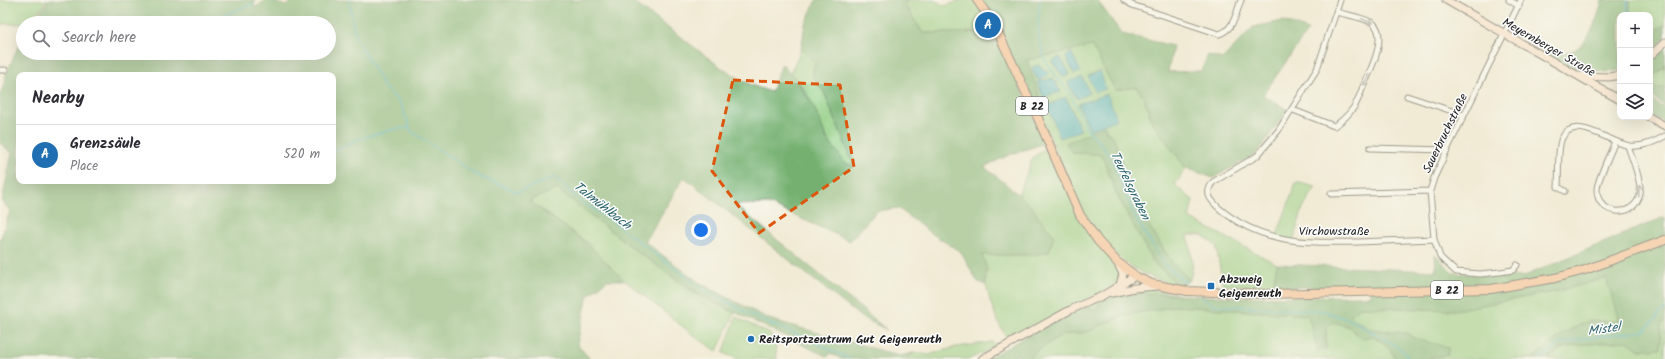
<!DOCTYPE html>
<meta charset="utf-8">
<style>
:root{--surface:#fff;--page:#f7f7f7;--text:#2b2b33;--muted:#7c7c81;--line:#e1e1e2;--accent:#1f6fb2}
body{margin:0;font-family:Kalam,sans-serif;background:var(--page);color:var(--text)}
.controls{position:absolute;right:12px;top:12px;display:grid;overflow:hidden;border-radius:8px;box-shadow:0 4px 16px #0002}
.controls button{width:36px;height:36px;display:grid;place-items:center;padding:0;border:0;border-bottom:1px solid var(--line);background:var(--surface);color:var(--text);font:20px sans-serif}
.you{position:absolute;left:701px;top:230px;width:14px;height:14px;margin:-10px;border:3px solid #fff;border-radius:50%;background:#1a73e8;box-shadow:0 0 0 6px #1a73e833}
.badge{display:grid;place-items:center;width:26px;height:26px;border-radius:50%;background:var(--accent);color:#fff;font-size:13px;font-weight:700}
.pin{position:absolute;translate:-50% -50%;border:2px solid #fff;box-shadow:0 1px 4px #0006}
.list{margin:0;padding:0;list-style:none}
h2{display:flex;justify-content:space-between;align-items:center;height:52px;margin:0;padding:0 16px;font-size:17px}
h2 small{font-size:13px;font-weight:400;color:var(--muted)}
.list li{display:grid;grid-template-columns:26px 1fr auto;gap:12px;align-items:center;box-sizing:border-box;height:60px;padding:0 16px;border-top:1px solid var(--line)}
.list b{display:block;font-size:15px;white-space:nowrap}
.list p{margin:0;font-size:13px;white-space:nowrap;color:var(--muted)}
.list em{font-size:13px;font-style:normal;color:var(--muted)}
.icon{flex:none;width:22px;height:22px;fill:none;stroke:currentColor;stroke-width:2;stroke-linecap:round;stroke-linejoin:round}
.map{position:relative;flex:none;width:1665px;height:359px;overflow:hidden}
.search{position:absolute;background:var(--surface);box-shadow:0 4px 16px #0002;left:16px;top:16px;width:320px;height:44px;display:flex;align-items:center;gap:10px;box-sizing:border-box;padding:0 14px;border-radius:22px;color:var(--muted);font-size:15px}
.panel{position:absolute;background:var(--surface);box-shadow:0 4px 16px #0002;left:16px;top:72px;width:320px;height:112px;border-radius:8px}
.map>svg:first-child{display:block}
.green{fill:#90cc81;stroke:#56744e;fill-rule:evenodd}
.forest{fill:#74b06f;stroke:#486646;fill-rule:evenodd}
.water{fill:#3babb8;stroke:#2c646a}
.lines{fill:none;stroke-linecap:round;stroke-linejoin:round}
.stream{stroke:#3babb8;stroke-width:1.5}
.street-casing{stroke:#3c3b38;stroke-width:7}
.secondary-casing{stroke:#3c3b38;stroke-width:9}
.primary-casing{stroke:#3c3b38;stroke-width:10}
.street{stroke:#fff;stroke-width:5}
.secondary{stroke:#fde4d1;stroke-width:7}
.primary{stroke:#fbbb8d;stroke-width:8}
.oneway{stroke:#999}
.marked{fill:none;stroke:#de560d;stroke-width:3;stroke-dasharray:8 5;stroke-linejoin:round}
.poi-dot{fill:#1f6fb2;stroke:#fff;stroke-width:1.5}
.labels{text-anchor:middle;stroke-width:3;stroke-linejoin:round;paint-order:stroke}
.shield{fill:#fff;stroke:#606060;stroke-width:1}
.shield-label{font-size:11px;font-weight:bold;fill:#1c1c1c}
.street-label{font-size:12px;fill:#1c1c1c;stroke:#fff}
.poi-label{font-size:12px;font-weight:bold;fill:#1c1c1c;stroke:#fff;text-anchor:start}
.water-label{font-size:13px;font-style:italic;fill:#2c646a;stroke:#fff}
</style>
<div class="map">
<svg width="1665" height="359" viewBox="0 0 1665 359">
<rect width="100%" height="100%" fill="#fff"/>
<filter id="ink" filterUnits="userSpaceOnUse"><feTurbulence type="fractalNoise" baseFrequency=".025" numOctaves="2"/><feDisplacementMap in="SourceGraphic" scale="8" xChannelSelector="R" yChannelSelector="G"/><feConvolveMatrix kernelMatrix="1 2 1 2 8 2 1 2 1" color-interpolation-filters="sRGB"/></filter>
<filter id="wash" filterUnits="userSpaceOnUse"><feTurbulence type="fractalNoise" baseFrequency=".012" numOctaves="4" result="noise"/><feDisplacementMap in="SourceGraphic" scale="16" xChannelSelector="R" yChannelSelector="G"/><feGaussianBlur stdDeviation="0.9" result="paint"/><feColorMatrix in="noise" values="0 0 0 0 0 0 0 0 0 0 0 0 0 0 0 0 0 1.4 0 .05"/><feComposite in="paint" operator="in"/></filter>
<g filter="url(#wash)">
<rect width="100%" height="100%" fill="#f1ebd5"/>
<path class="green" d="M0,0h43l2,5 -20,17 -6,2h-19z
M911,0h23l11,6 16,-6h13l22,32 -73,1 -19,-29z
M1630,0h35v25l-15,8v-18h-20z
M1092,46l23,44 21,-3 8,10 8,25 34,46 -11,17 18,15 -4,18 88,46 -4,23 -50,-2 -7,-39 -14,-11h-14l5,29 -3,16 -19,-19 -37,-59 -20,-64 -8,-8 -1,-4 -33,27 25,1 6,3 13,36 37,69 26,23c-89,-16 -106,-100 -139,-170l5,-2 -18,-53zM1060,57l10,17 -6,3 -12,-15z
M801,49l14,14 -3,12 12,17 30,73 -8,-1c-6,-8 -14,-17 -19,-26 -11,-21 -17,-49 -37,-64z
M1665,67v21l-15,-1v-9z
M1046,148h3l26,60 43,59 3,12 -7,7 -106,53c-17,-24 -23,-55 -27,-84h52l-3,-50 -12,-10 15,-38z
M1296,182l20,5 -13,21 -10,33 -17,-3z
M557,189l81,63 57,41 40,20 -18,38 -20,-13 -73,-58 -37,-37 -58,-42z
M1606,278l15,44 -33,-1 -24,12 -32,26h-105l3,-2 18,-2 -22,-13 -14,-5 -5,-4 -38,-4 -20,-13 10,-9 95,3 100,-18z
M1148,288l38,8 -22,-2 -26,-1 -43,17 -9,-4c22,-11 37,-14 62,-18z
M1176,306l132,9 18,33v-19l7,-7 17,5 11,12 9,-3c15,6 18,9 26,23h-367l6,-7 26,-17 27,-3 13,-7 24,-10z
M736,317l34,17 5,7 2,18h-39l-15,-6z
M1665,320v39h-117l12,-10 16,-4 51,-4 13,9 21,-2v-23z
M992,342l6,3 -28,14h-61l1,-3 6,-4 12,3 28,-8z"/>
<path class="forest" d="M45,0h209l1,8 11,-8h8v2l12,4 8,-6h337l91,68 29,17 20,7 11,-28 8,10 5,4 18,27 14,34 19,25 8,1 -30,-73 -12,-17 3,-12 -14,-14 4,-25 11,-24h95l-7,4 19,29 73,-1 49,111 -36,12 -25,12 16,12 30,26 24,31 -5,16 -16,3h-51l5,14 -2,16 -8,-4 -16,-29 -32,-20 -31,-24 -21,3 -27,30 -81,-37 -34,1 152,125 -26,-13 -177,-140 -39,65 55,41 69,36 131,37 16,-4 -6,4 -1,3h-68l-11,-6 -2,4 -133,-64 -57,-41 -81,-63 -28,12 58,42 37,37h-17l-19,16 -11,48 13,15h-590v-119l10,-29 -8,-10 10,-48 -12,-10v-49l5,-12 1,-7 17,-40v18h306v-30h-301l19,-18zM19,75h314v106h-63v3h-5l-2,-3h-244z
M981,0h116l25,34 51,12 -5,26 33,-1 7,-16 14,4 31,-32 30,-6 25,9 -45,65 25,15 -32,44 -43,24 -27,-10 -34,-46 -8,-24 -8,-11 -21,3 -23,-44 -65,14 18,53 -5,2z
M1602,0h28l-1,15h-9v55l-13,2 -24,-4 -5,1 -1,1 -39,-20 2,-4c7,3 14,7 21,7 26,0 36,-32 41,-53z
M1665,25v13l-10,10 -5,1v-16z
M1665,47v20l-15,11v-17z
M1650,87l15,1v18l-15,-11z
M1650,99l15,10v14l-15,-9z
M1104,126l2,5 8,7 20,64 37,59 19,19 -11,5 -26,-23 -37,-69 -13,-36 -6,-3 -25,-1 -6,-10z
M1662,218h3v102l-4,5v23l-21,2 -13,-9 -51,4 -16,4 -12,10h-16l32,-26 24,-12h32l-14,-43 -52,14 -100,18 -95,-3 -9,9 19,13 38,4 5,4 36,11v7l-18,2 -3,2h-31c-8,-14 -11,-17 -26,-23l-9,3 -11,-12 -17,-5 -7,7v20l-8,2 -10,-36 -132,-9 -51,9 -24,10 -13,7 -27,3 -26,17 -6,7h-7l-5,-4 -6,4h-25l56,-31 44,-22 9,4 7,-10 36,-7 92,4 141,-1v-9h-98l4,-23 159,7 -1,-17 18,19 69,4z"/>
<path class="water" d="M1071,52l10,20 -7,2 -8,-17z
M1060,57l10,17 -6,4 -12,-16z
M1039,65l9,8v2l-8,5 -3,-1 -5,-10 2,-3z
M1100,71l6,18 -11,3 -7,-16z
M1082,77l8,16 -13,6 -10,-17z
M1053,78l8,14 -18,5 -6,-15z
M1107,94l10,25 -27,11 -12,-26z
M1066,97l15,33 -21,8 -13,-32z"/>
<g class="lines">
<path class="stream" d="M349,0l6,36 29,51 17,17 10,27 67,45 40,16 37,-15 24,23 31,20 93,69 62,33 38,15 47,22
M1040,0l-2,18 1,20 6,22 13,19 12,14 16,35 11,11 15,20 23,58 29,47 22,19
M272,2l7,-2
M1628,15v-15
M203,23l52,-20
M333,151l26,-12 36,-10 15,-1
M1201,296l13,9 110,6 31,11 35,20 13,9 6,8
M1539,359l23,-16 39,-7 43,-5 21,-23"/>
</g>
</g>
<g filter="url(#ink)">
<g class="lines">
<g class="street-casing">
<path id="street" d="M1124,0l8,5 87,29c15,-4 17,-21 22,-34
M1340,0l-23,69 -39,62 -21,25 -44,26c-9,11 -3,18 7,27 42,35 86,34 138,33 25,-1 50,-2 76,-3
M1509,0l10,6
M0,70h5
M1407,96l57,19
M1293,110l41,16c7,-4 15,-12 20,-19 4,-6 6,-13 9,-20 6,-14 25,-49 11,-63 -7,-6 -28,-9 -38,-12
M1615,141c-4,12 -18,38 -18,49 0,26 38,29 43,4 2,-13 -8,-35 -12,-48
M1370,148l77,2
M1565,191l-7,-4c1,-11 -1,-40 4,-49 12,-25 50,6 68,8 12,1 25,-4 35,-10
M1331,194l99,-3
M1517,265l-4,5 -13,2 -20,2 -24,-2 -16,-15 -6,-18 -4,-48 4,-13 13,-28 74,-150"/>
</g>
<g class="secondary-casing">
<path id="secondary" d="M1446,0l174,100
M1650,56l15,-14
M1581,76l28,1 11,-2
M1649,117l16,9
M1118,264l5,10 -3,11
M1112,293l22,-5 23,-2
M982,359l88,-49 32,-14 33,-20"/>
</g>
<g class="primary-casing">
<path id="primary" d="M977,0l18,26 42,90 43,99 18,26 19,21 20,15 15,7 35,7 78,3 226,-5 64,-11 30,-8 80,-30"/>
</g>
<use href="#street" class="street"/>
<use href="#secondary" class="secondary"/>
<use href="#primary" class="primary"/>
</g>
<defs><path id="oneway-shaft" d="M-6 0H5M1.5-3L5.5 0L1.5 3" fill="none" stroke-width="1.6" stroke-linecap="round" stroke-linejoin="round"/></defs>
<g class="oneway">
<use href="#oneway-shaft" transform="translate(1367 21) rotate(23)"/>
<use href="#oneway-shaft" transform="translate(1366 80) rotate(115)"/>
<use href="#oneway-shaft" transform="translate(1639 191) rotate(-87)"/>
</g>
</g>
<path d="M0 0H1665V359H0ZM733,80l107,5 14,82 -95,66 -47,-62z" fill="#f1ebd5" fill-opacity=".55" fill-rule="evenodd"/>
<path class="marked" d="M733,80l107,5 14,82 -95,66 -47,-62z"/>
<g class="poi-dot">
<rect x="1207" y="282" width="8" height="8" rx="2"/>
<circle cx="751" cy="339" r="4"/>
</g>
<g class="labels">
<g class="shield">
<rect x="1016" y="97" width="32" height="18" rx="3"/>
<rect x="1431" y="281" width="32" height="18" rx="3"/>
</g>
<g class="shield-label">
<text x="1032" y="110">B 22</text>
<text x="1447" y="294">B 22</text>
</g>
<g class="street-label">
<text transform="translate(1549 47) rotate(30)" y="4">Meyernberger Straße</text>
<text transform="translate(1445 133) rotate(-64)" y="4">Sauerbruchstraße</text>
<text x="1334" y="235">Virchowstraße</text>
</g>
<g class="poi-label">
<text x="1219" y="283">Abzweig<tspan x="1219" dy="14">Geigenreuth</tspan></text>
<text x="759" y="343">Reitsportzentrum Gut Geigenreuth</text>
</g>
<g class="water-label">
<text transform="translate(1131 185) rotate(64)" y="5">Teufelsgraben</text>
<text transform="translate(603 205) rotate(38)" y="5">Talmühlbach</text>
<text transform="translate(1604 328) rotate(-8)" y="5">Mistel</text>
</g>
</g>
</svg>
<div class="controls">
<button>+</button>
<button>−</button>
<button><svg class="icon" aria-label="layers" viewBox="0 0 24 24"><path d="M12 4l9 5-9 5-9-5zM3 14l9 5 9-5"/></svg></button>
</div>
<div class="you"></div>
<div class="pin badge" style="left:988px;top:25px">A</div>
<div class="search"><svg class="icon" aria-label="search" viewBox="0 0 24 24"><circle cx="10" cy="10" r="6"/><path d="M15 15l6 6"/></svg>Search here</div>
<section class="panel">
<h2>Nearby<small></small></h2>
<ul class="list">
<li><span class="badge">A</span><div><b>Grenzsäule</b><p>Place</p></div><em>520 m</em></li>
</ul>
</section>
</div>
